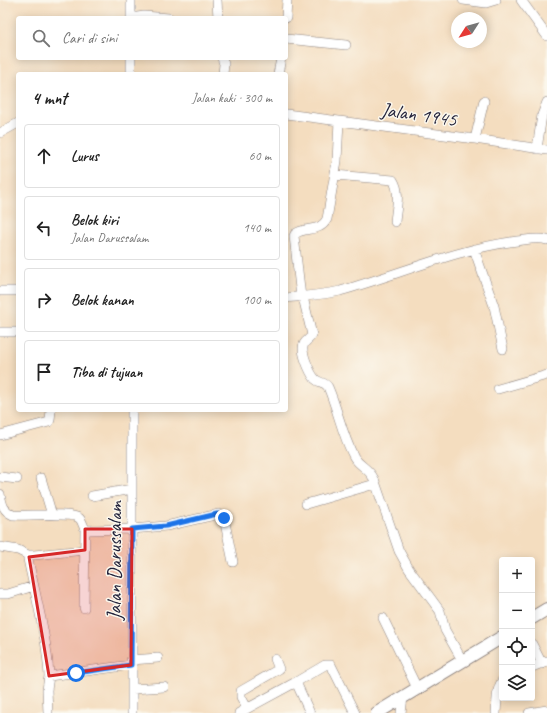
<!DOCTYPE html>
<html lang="id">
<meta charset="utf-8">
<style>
:root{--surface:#fff;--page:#f6f6f6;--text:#222;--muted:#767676;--line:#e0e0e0}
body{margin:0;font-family:Caveat,sans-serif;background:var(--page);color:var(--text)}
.controls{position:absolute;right:12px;bottom:12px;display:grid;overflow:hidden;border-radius:4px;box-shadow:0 2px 10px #0003}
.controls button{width:36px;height:36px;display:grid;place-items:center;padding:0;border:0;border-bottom:1px solid var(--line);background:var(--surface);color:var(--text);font:20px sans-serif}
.compass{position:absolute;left:451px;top:12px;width:36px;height:36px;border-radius:50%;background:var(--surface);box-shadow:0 2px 10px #0003;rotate:234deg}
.stop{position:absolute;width:12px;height:12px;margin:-9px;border:3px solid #1a73e8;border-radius:50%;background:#fff}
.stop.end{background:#1a73e8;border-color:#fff;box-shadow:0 1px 4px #0008}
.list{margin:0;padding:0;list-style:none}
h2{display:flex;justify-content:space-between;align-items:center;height:52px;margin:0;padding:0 16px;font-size:17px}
h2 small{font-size:13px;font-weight:400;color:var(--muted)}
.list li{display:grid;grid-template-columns:26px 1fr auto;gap:12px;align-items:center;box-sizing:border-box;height:64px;margin:0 8px 8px;padding:0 8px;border:1px solid var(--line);border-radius:4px}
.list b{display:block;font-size:15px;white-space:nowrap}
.list p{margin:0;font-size:13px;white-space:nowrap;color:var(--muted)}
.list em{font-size:13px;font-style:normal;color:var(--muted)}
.icon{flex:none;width:22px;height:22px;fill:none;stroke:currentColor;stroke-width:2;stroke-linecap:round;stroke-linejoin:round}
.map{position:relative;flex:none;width:547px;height:713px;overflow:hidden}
.search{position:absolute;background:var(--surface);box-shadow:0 2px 10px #0003;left:16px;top:16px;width:272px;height:44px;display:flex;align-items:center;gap:10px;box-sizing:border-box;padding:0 14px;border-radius:4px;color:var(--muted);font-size:15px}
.panel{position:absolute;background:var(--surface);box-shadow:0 2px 10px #0003;left:16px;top:72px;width:272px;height:340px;border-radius:4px}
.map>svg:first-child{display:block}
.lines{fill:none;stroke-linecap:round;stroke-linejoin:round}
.minor-casing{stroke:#8b807d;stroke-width:10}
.major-casing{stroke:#8b807d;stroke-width:14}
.minor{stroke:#fff;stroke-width:9}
.major{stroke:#fff;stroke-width:12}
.route{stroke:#1a73e8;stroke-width:5}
.marked{fill:#d62828;fill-opacity:0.2;stroke:#d62828;stroke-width:3;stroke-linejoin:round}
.labels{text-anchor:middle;stroke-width:3;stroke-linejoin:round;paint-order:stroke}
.street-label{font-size:20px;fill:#22223b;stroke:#fbf7ec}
</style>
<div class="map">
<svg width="547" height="713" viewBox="0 0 547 713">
<rect width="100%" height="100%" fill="#fbf7ec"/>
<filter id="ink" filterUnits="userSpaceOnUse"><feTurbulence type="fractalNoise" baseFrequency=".025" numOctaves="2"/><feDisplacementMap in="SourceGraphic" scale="8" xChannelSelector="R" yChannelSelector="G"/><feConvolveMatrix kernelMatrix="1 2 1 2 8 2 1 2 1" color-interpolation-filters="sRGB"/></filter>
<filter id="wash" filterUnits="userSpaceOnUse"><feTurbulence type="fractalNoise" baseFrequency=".012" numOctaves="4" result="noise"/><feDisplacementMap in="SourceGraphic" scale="16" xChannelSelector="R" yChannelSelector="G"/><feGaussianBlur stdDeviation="0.9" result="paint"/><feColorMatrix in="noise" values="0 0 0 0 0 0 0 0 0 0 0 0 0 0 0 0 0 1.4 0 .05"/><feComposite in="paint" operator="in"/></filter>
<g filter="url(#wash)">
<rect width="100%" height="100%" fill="#f4ddbf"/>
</g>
<g filter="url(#ink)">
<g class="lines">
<g class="minor-casing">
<path id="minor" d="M131,0v18
M217,0l1,18
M463,0l23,3 10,-3
M521,0l26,36
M131,18l13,-2 25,2
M286,18l1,-18
M286,39l60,6
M131,58v16
M222,58l2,6 -1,10
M278,74l3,-16
M286,114l189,25 72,11
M0,133l18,-10
M475,139l9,-38
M537,149l5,-34 5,-13
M335,175l58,5c8,12 3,29 2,42
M474,249l20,57 9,43
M0,291h18
M301,297l-7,-61 1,-2c10,-8 25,-1 32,-15l10,-58 2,-40
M303,297l9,38c-2,4 -6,5 -8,9 -4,7 6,29 11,35 4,4 10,3 13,8 10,23 14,48 26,70 6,10 14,10 20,22l25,72 10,18 31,42 5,19 17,30
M286,298c18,-2 37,-3 54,-7 60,-17 116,-42 177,-50 9,-1 21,-4 30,-1
M0,332h18
M498,389l49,-14
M0,435l49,-13 1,-2 1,-10
M0,477l17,2
M41,478l11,37
M0,494c2,10 3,17 13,21 12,1 59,-3 66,3 3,2 4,8 6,11l4,1 43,-1 34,-3 53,-12 5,4 9,44
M92,496l40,-7
M306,504l69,-20
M0,547l18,3 12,6
M85,550l-51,5h-4l-2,4c8,39 19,78 21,117l82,-11
M0,594h8l26,-8
M84,608l1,-79
M383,618l34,70
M532,644l10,20
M131,660l27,-2
M532,667l15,-6
M296,682l29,-17h6l24,48
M132,689l32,-2
M247,708l-6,-11v-6l38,-22 -4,-10
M48,713l-1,-23 2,-14
M132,713v-303
M239,713l57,-31 14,31
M401,713l2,-16
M496,713c1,-10 0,-23 6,-32
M529,713l18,-3"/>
</g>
<g class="major-casing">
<path id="major" d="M532,618l15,-9
M377,713l125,-76"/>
</g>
<use href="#minor" class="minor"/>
<use href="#major" class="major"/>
</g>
</g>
<g class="lines" filter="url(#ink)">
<path class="route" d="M76,673l55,-8 1,-136 34,-3 51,-12 5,1 2,3"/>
</g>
<path class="marked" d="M85,529h47l-1,136 -82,11 -20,-119 56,-7z"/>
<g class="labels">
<g class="street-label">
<text transform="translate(419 114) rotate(8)" y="7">Jalan 1945</text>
<text transform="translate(114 561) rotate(-90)" y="7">Jalan Darussalam</text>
</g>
</g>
</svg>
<div class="controls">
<button>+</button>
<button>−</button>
<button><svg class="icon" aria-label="locate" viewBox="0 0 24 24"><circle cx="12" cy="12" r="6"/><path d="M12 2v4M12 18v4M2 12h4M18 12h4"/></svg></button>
<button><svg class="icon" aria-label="layers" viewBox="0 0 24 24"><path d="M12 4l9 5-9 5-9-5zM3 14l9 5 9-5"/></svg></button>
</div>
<svg class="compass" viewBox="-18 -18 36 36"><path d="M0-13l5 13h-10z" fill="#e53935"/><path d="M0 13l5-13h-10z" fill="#767676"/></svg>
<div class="stop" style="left:76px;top:673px"></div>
<div class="stop end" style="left:224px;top:518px"></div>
<div class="search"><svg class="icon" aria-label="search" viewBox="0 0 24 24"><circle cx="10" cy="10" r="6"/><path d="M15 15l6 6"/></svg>Cari di sini</div>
<section class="panel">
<h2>4 mnt<small>Jalan kaki · 300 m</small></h2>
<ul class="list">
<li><svg class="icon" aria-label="ahead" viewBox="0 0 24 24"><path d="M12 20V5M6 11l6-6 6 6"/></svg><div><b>Lurus</b></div><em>60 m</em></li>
<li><svg class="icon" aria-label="left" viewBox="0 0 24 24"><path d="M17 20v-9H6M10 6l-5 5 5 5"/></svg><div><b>Belok kiri</b><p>Jalan Darussalam</p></div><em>140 m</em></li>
<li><svg class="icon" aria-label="right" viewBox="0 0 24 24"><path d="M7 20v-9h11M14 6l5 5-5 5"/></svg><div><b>Belok kanan</b></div><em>100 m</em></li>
<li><svg class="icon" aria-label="arrive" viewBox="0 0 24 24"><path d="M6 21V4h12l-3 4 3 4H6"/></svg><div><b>Tiba di tujuan</b></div></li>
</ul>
</section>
</div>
